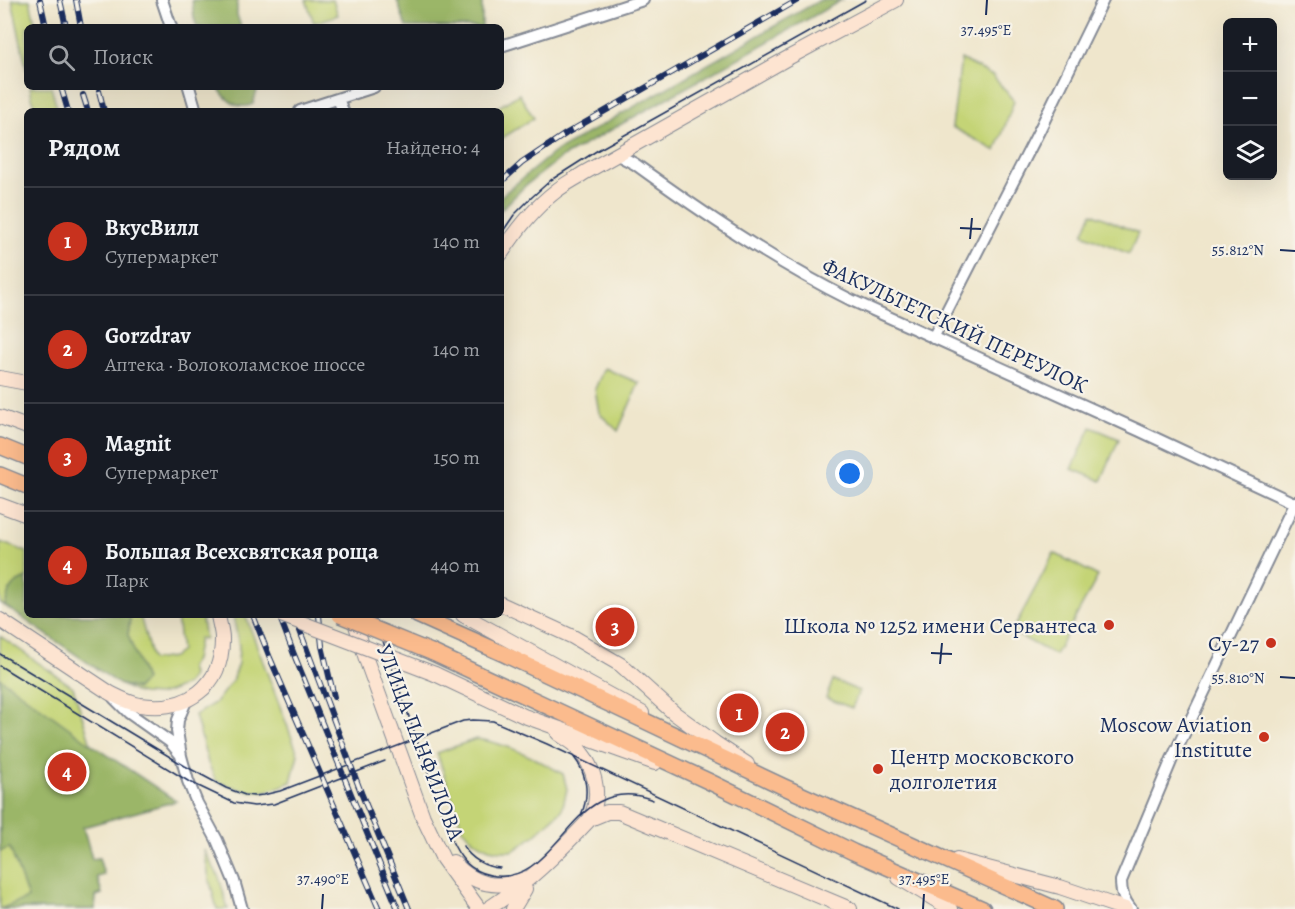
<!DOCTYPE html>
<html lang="ru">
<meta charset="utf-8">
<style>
:root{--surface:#171b24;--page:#242831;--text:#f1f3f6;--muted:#9ea1a6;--line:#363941;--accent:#c8321e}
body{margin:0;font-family:Alegreya,serif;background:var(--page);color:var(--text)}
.controls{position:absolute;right:18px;top:18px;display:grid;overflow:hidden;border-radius:9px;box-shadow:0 6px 24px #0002}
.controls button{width:54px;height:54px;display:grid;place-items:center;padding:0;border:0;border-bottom:2px solid var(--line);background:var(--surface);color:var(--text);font:30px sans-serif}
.you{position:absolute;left:850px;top:474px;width:21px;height:21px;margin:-15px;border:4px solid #fff;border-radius:50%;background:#1a73e8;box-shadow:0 0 0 9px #1a73e833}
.badge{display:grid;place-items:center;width:39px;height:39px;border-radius:50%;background:var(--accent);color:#fff;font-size:20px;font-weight:700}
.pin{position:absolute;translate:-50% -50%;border:3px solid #fff;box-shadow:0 2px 6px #0006}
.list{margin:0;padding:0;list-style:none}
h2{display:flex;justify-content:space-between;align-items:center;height:78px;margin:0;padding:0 24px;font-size:26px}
h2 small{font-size:20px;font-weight:400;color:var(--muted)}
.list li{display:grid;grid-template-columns:39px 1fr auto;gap:18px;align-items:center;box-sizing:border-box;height:108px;padding:0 24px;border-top:2px solid var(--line)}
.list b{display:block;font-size:22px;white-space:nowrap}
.list p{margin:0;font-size:20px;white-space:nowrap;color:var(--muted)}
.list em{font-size:20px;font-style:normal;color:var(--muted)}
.icon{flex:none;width:33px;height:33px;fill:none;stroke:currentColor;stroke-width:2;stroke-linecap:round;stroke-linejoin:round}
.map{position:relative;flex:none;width:1295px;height:909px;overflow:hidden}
.search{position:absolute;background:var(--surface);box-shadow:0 6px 24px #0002;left:24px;top:24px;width:480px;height:66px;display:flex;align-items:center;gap:15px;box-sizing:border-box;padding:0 21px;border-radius:9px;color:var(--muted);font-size:22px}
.panel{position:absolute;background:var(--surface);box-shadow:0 6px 24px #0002;left:24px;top:108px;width:480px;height:510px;border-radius:9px}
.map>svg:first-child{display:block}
.green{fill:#c4d476;stroke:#70826a;stroke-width:1.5}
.forest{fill:#9bb667;stroke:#5b7262;stroke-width:1.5}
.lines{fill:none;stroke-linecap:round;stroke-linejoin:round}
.street-casing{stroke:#858a95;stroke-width:14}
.secondary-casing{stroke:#858a95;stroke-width:16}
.primary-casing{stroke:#858a95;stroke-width:18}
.street{stroke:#fff;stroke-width:10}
.secondary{stroke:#fde4d1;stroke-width:14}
.primary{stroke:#fbbb8d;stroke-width:15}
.tram{stroke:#1b2f5e;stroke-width:1.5}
.rail-casing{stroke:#1b2f5e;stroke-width:6}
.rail{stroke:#f7f3e8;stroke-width:4;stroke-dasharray:11;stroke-linecap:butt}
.secondary-bridge-casing{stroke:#858a95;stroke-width:16;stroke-linecap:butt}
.primary-bridge-casing{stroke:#858a95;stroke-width:18;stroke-linecap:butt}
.secondary-bridge{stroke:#fde4d1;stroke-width:14}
.primary-bridge{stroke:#fbbb8d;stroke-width:15}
.ticks{fill:none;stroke:#1b2f5e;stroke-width:2}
.poi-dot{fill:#c8321e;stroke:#f7f3e8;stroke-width:2}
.labels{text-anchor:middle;stroke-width:4.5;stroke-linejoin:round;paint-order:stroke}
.street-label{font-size:22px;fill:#1b2f5e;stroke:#f7f3e8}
.poi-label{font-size:22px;fill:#1b2f5e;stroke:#f7f3e8;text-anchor:end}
.ticks-label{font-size:15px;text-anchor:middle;fill:#1b2f5e;stroke:#f7f3e8;stroke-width:4.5;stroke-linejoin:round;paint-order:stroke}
</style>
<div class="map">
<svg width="1295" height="909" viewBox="0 0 1295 909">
<rect width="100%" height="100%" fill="#f7f3e8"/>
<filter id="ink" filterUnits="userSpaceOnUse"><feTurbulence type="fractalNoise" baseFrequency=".0167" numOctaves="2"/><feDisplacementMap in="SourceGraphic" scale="12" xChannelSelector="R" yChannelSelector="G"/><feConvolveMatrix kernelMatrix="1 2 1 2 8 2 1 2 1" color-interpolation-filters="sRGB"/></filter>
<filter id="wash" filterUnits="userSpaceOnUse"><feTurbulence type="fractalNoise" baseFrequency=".008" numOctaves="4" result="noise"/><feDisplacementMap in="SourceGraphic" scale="24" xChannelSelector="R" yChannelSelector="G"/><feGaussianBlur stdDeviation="1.35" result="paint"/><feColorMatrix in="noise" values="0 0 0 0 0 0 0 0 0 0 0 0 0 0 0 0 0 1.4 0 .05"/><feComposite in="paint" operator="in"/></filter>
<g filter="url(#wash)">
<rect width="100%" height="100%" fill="#efe6cc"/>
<path class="green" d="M12,0h18l6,27h-9v45z
M306,0h27l5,15 -24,8z
M961,59l32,17 21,25 -18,50 -44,-24z
M30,87h21l7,24h-23z
M519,94l15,24 -33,21v-28h-9z
M1092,213l46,20 -9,21 -46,-20z
M604,368l35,15 -21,48 -19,-18 -4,-24z
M1091,427l28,12 -18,42 -29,-12z
M0,542l27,10v26c-17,6 -17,11 -22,28l-5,-3z
M1054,553l44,23 -43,79 -43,-23z
M129,615h10l2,4 11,41 21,-3 8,-6 -4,-34 1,-2h23l4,24 -6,-1 -4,22 -5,7 2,8 -5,9 -18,8 -11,3 -15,-1 -8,-2 -16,-8 18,5 8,-9 -17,-45 2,-17z
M233,615h6l7,2 52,137 -7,28c-10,4 -21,10 -32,10 -15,0 -29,-6 -43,-11l-8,-18 -13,-48 21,-13 16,-21 6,-18 1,-17z
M0,636l73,51 18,57 85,57 -93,26 9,32 7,-1 5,17 -7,2 5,17 -6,2 -1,13h-95z
M833,680l26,11 -7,17 -26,-10z
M476,739c31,4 61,20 87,35l4,15 -5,21 -28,26 -21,15h-13l-11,-2 -15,-8 -12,-13 -25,-75z
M204,850l15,27 9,32h-11l-8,-31z"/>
<path class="forest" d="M192,0h45v15l4,12h-44l-3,-9z
M397,0h85v27h-76z
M820,0h22l-281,158 -36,28 -24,24v-14l52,-43z
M218,87h39v4l-4,13c-15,7 -27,-4 -35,-17z
M27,578v37h102l1,3 -2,17 17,45 -8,9 -18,-5 -114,-78c4,-17 5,-22 22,-28z
M0,678l91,66 85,57 -93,26 9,32 7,-1 5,17 -7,2 5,17 -6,2 -1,13h-95l28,-11 -18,-50 -10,3z"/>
</g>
<g filter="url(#ink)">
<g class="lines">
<g class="street-casing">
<path id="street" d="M162,0l9,27
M501,46l142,-46
M189,87l7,24
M338,99l5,12
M300,111l74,-24
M616,154l19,10c69,50 140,98 216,136l287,130 156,73
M933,338l106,-207 64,-131
M114,698l15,15 41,29 10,12
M186,701l-8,19 -1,11 4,25 7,25 9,22 20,37 17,41 8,28
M1131,909c-7,-9 -10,-16 -10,-28l51,-122 123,-257"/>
</g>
<g class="secondary-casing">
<path id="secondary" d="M501,254c15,-23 33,-46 55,-63 9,-7 19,-12 28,-18l202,-114 110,-59
M0,378l27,5
M0,417l27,10
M0,505l27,10
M501,604l72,33 48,28 53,48 41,30 32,21
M353,615l13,44 57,158 20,42 36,50
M463,615l179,98
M0,620l110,73c10,5 19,10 30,12 46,7 83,-18 82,-67 0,-7 -3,-15 -4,-23
M435,674l89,42 131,47
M590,819l17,-7h12l231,97
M957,860l103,27 65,22
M453,862c22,24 44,28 74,16
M899,878l52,31
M488,909c39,-25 71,-57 102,-90 13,-26 4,-55 -16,-75 -5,-4 -11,-7 -16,-11
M513,909l12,-20"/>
</g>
<g class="primary-casing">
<path id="primary" d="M0,446l27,11
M0,475l27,11
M417,615l87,39 278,132 273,123
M431,652l277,129 145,71 130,57"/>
</g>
<use href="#street" class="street"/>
<use href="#secondary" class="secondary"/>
<use href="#primary" class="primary"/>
<path class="tram" d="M501,234l13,-19 18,-18 19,-17 47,-30 268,-150
M374,615l77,224c8,18 18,32 39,36 51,11 71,-53 109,-73 17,-9 36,-9 54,-2
M0,654l185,112 41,22 19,7 9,1 9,-1 17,-4 183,-70 10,-1 20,1 54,23 351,165
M0,666l188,115 46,22 20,3 20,-2 111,-43
M573,756c14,17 17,39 8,59
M463,846c8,13 22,21 37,22"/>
<g class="rail-casing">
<path id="rail" d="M40,0l6,27
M60,0l6,27
M76,0l5,27
M61,87l7,24
M99,91l5,20
M83,95l5,16
M501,182l21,-19 45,-30 231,-133
M253,615l17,43 109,251
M279,615l16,42 103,252
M294,615l68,180 47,114
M319,615l3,31 12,51"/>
</g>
<use href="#rail" class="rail"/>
<g class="secondary-bridge-casing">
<path id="secondary-bridge" d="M281,615l154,59"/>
</g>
<g class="primary-bridge-casing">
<path id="primary-bridge" d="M340,615l91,37"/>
</g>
<use href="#secondary-bridge" class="secondary-bridge"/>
<use href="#primary-bridge" class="primary-bridge"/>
</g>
</g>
<path class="ticks" d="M986,15l1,-15M960,228l21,1M970,239l2,-21M1280,250l15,1M931,653l21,1M940,664l2,-21M1280,677l15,1M322,909l1,-15M923,909l1,-15"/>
<g class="poi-dot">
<circle cx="1109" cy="625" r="6"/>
<circle cx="1271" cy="643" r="6"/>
<circle cx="1264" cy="737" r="6"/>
<circle cx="878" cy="769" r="6"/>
</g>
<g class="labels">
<g class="street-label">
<text transform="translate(955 325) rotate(25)" y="8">ФАКУЛЬТЕТСКИЙ ПЕРЕУЛОК</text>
<text transform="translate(421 742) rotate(69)" y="8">УЛИЦА ПАНФИЛОВА</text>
</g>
<g class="poi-label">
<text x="1097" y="633">Школа № 1252 имени Сервантеса</text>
<text x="1259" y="651">Су-27</text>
<text x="1252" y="732">Moscow Aviation<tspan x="1252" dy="25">Institute</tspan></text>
<text x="890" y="764" text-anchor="start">Центр московского<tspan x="890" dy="25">долголетия</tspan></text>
</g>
</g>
<g class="ticks-label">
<text x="986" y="35">37.495°E</text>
<text x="1238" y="255">55.812°N</text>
<text x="1238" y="683">55.810°N</text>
<text x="323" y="884">37.490°E</text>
<text x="924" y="884">37.495°E</text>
</g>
</svg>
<div class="controls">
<button>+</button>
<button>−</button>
<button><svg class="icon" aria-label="layers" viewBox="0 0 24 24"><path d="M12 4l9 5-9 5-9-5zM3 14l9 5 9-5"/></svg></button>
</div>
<div class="you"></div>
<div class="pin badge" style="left:739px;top:713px">1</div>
<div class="pin badge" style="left:785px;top:732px">2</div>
<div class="pin badge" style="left:615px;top:627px">3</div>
<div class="pin badge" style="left:67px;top:772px">4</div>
<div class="search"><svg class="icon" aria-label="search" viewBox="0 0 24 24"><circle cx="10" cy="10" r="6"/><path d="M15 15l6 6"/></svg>Поиск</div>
<section class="panel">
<h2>Рядом<small>Найдено: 4</small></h2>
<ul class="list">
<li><span class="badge">1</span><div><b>ВкусВилл</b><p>Супермаркет</p></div><em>140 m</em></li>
<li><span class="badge">2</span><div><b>Gorzdrav</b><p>Аптека · Волоколамское шоссе</p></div><em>140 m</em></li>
<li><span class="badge">3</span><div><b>Magnit</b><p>Супермаркет</p></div><em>150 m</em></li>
<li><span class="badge">4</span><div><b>Большая Всехсвятская роща</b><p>Парк</p></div><em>440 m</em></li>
</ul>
</section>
</div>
